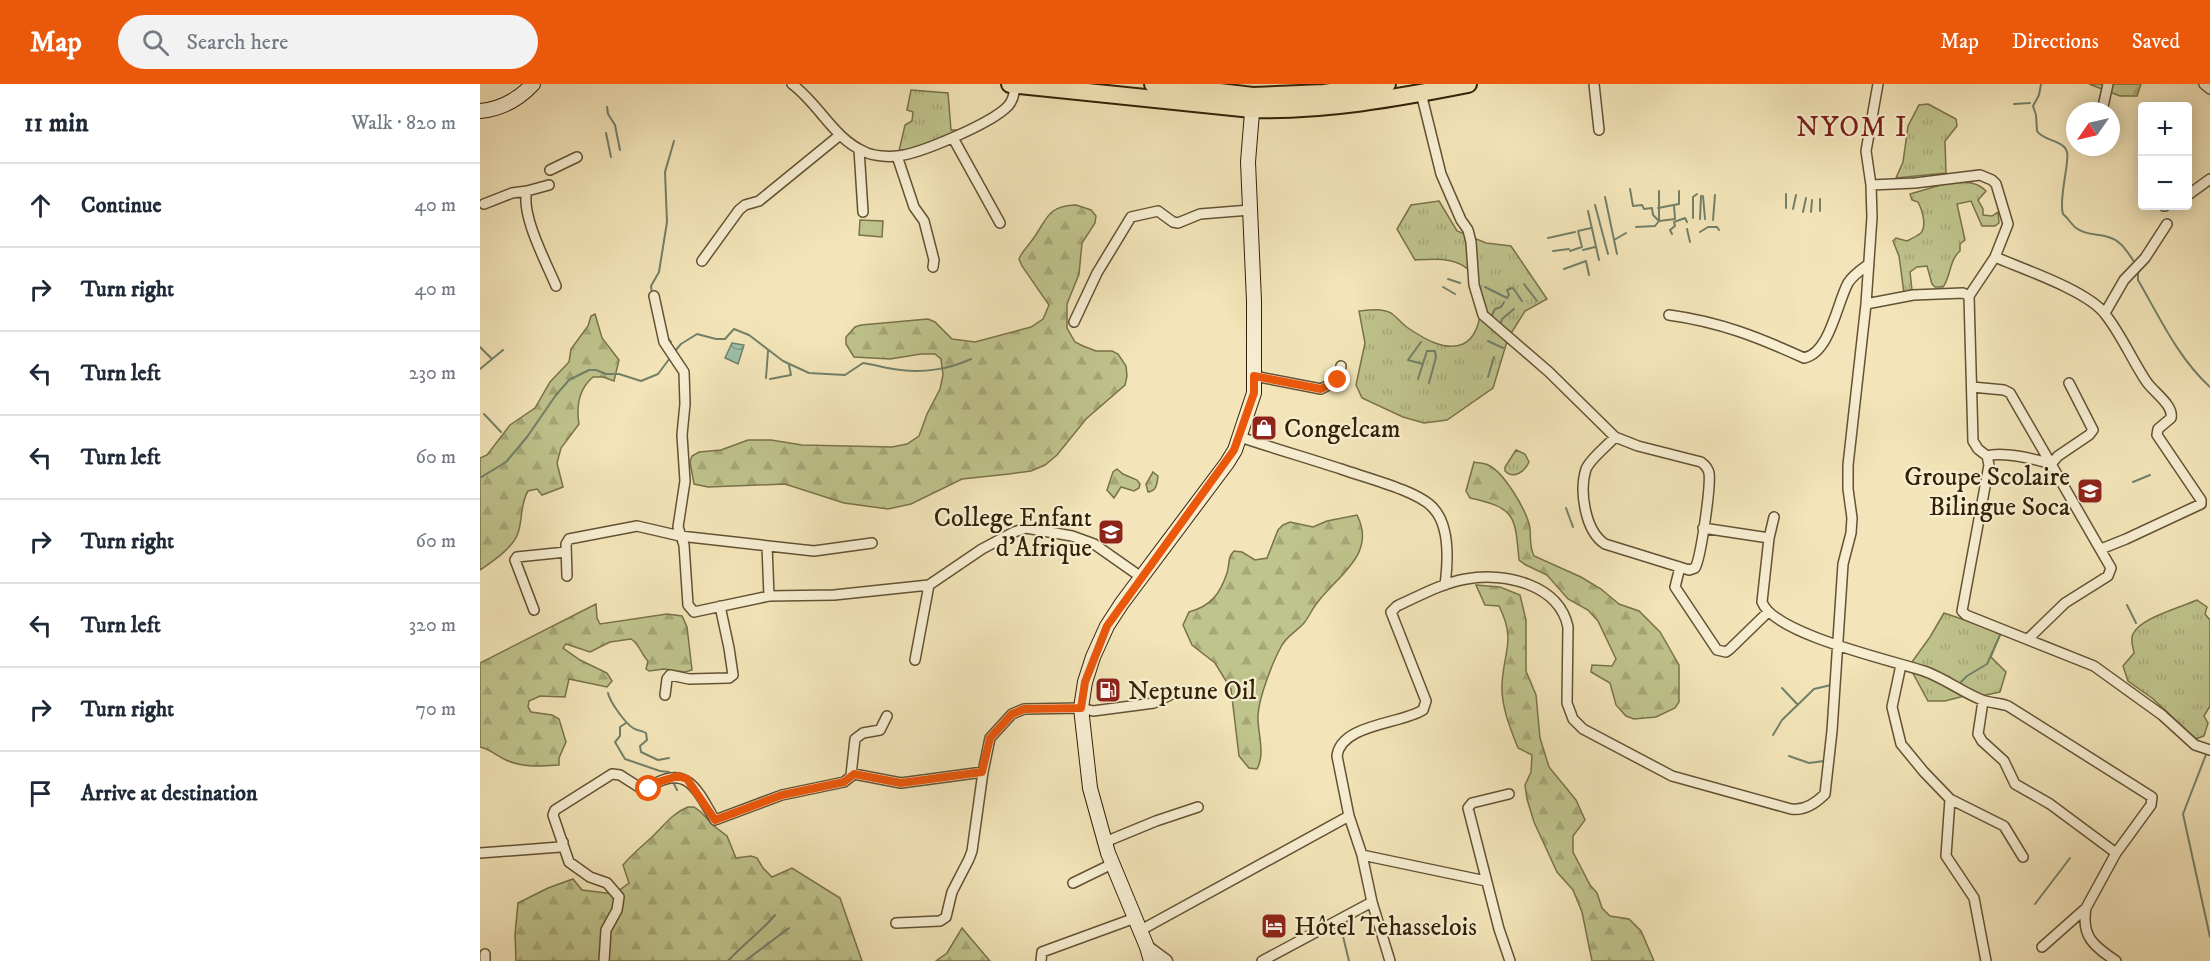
<!DOCTYPE html>
<meta charset="utf-8">
<style>
:root{--surface:#fff;--page:#f2f2f3;--text:#1f2937;--muted:#747a83;--line:#e0e1e3;--accent:#ea580c}
body{margin:0;font-family:"IM FELL DW Pica",serif;background:var(--page);color:var(--text)}
.controls{position:absolute;right:18px;top:18px;display:grid;overflow:hidden;border-radius:6px;box-shadow:0 3px 15px #0003}
.controls button{width:54px;height:54px;display:grid;place-items:center;padding:0;border:0;border-bottom:2px solid var(--line);background:var(--surface);color:var(--text);font:30px sans-serif}
.compass{position:absolute;left:1586px;top:18px;width:54px;height:54px;border-radius:50%;background:var(--surface);box-shadow:0 3px 15px #0003;rotate:236deg}
.stop{position:absolute;width:18px;height:18px;margin:-14px;border:4px solid #ea580c;border-radius:50%;background:#fff}
.stop.end{background:#ea580c;border-color:#fff;box-shadow:0 2px 6px #0008}
.list{margin:0;padding:0;list-style:none}
h2{display:flex;justify-content:space-between;align-items:center;height:78px;margin:0;padding:0 24px;font-size:26px}
h2 small{font-size:20px;font-weight:400;color:var(--muted)}
.list li{display:grid;grid-template-columns:39px 1fr auto;gap:18px;align-items:center;box-sizing:border-box;height:84px;padding:0 24px;border-top:2px solid var(--line)}
.list b{display:block;font-size:22px;white-space:nowrap}
.list em{font-size:20px;font-style:normal;color:var(--muted)}
.icon{flex:none;width:33px;height:33px;fill:none;stroke:currentColor;stroke-width:2;stroke-linecap:round;stroke-linejoin:round}
.map{position:relative;flex:none;width:1730px;height:877px;overflow:hidden}
header{display:flex;align-items:center;gap:36px;box-sizing:border-box;height:84px;padding:0 30px;background:var(--accent);color:#fff}
header strong{font-size:28px}
nav{display:flex;gap:33px;margin-inline-start:auto;font-size:21px}
.search{width:420px;height:54px;background:var(--page);display:flex;align-items:center;gap:15px;box-sizing:border-box;padding:0 21px;border-radius:33px;color:var(--muted);font-size:22px}
main{display:flex}
aside{flex:1;background:var(--surface)}
.map>svg:first-child{display:block}
.grass{fill:url(#grass-tufts);stroke:#79724a;stroke-width:1.5}
.forest{fill:url(#forest-firs);stroke:#79724a;stroke-width:1.5}
.green{fill:#bfc38c;stroke:#79724a;stroke-width:1.5}
.water{fill:url(#water-waves);stroke:#728069;stroke-width:1.5}
.lines{fill:none;stroke-linecap:round;stroke-linejoin:round}
.stream{stroke:#728069;stroke-width:2}
.minor-casing{stroke:#635234;stroke-width:12}
.tertiary-casing{stroke:#635234;stroke-width:15}
.secondary-casing{stroke:#332107;stroke-width:16}
.trunk-casing{stroke:#332107;stroke-width:20}
.minor{stroke:#f7eed2;stroke-width:9}
.tertiary{stroke:#f7eed2;stroke-width:12}
.secondary{stroke:#f7eed2;stroke-width:14}
.trunk{stroke:#f3e5b9;stroke-width:16}
.route{stroke:#ea580c;stroke-width:8}
.labels{text-anchor:middle;stroke-width:4.5;stroke-linejoin:round;paint-order:stroke}
.poi-label{font-size:26px;fill:#332107;stroke:#f7eed2;text-anchor:start}
.quarter-label{font-size:28px;letter-spacing:1.5px;fill:#7a1f14;stroke:#f7eed2}
</style>
<header>
<strong>Map</strong>
<div class="search"><svg class="icon" aria-label="search" viewBox="0 0 24 24"><circle cx="10" cy="10" r="6"/><path d="M15 15l6 6"/></svg>Search here</div>
<nav><a>Map</a><a>Directions</a><a>Saved</a></nav>
</header>
<main>
<aside>
<h2>11 min<small>Walk · 820 m</small></h2>
<ul class="list">
<li><svg class="icon" aria-label="ahead" viewBox="0 0 24 24"><path d="M12 20V5M6 11l6-6 6 6"/></svg><div><b>Continue</b></div><em>40 m</em></li>
<li><svg class="icon" aria-label="right" viewBox="0 0 24 24"><path d="M7 20v-9h11M14 6l5 5-5 5"/></svg><div><b>Turn right</b></div><em>40 m</em></li>
<li><svg class="icon" aria-label="left" viewBox="0 0 24 24"><path d="M17 20v-9H6M10 6l-5 5 5 5"/></svg><div><b>Turn left</b></div><em>230 m</em></li>
<li><svg class="icon" aria-label="left" viewBox="0 0 24 24"><path d="M17 20v-9H6M10 6l-5 5 5 5"/></svg><div><b>Turn left</b></div><em>60 m</em></li>
<li><svg class="icon" aria-label="right" viewBox="0 0 24 24"><path d="M7 20v-9h11M14 6l5 5-5 5"/></svg><div><b>Turn right</b></div><em>60 m</em></li>
<li><svg class="icon" aria-label="left" viewBox="0 0 24 24"><path d="M17 20v-9H6M10 6l-5 5 5 5"/></svg><div><b>Turn left</b></div><em>320 m</em></li>
<li><svg class="icon" aria-label="right" viewBox="0 0 24 24"><path d="M7 20v-9h11M14 6l5 5-5 5"/></svg><div><b>Turn right</b></div><em>70 m</em></li>
<li><svg class="icon" aria-label="arrive" viewBox="0 0 24 24"><path d="M6 21V4h12l-3 4 3 4H6"/></svg><div><b>Arrive at destination</b></div></li>
</ul>
</aside>
<div class="map">
<svg width="1730" height="877" viewBox="0 0 1730 877">
<defs>
<pattern id="grass-tufts" width="24" height="20" patternUnits="userSpaceOnUse" patternTransform="scale(1.5)"><rect width="24" height="20" fill="#bfc38c"/><path d="M3 7l-1-3M5 7V3M7 7l1-3M15 17l-1-3M17 17v-4M19 17l1-3" fill="none" stroke="#a5a777"/></pattern>
<pattern id="forest-firs" width="22" height="20" patternUnits="userSpaceOnUse" patternTransform="scale(1.5)"><rect width="22" height="20" fill="#bfc38c"/><path d="M5 1l3.5 6h-7zM16 11l3.5 6h-7z" fill="#a5a777"/></pattern>
<pattern id="water-waves" width="16" height="10" patternUnits="userSpaceOnUse" patternTransform="scale(1.5)"><rect width="16" height="10" fill="#9cc0ab"/><path d="M0 5q4-4 8 0t8 0" fill="none" stroke="#809c89"/></pattern>
</defs>
<rect width="100%" height="100%" fill="#f3e5b9"/>
<filter id="stains"><feTurbulence type="fractalNoise" baseFrequency=".00333" numOctaves="4"/><feColorMatrix values="0 0 0 0 .2 0 0 0 0 .09 0 0 0 0 .02 0 0 0 .5 -.17"/></filter>
<radialGradient id="worn" r=".72"><stop offset=".6" stop-color="#630" stop-opacity="0"/><stop offset="1" stop-color="#630" stop-opacity=".3"/></radialGradient>
<path class="grass" d="M431,6l37,3 3,37h7l1,5 -14,10 -46,6 6,-26 7,-4 1,-9 -6,-2z
M1448,20l28,15 1,7 -12,15 1,32 -50,5 7,-16 5,-36 11,-21z
M1471,98c14,1 24,-2 35,9l-8,9 5,9v6l9,1 6,-4 1,11 -4,3h-13l-11,-25 -14,3 8,36 -5,4v7c-11,9 -9,26 -17,36h-8l-3,-3 -5,-18 -10,1 -7,5 2,18 -8,3 -5,-37 -6,-15 3,-3 11,3c4,-2 10,-5 14,-8 6,-8 1,-24 -3,-31l-6,-2 -2,-6z
M959,117l18,30 29,12 25,3 36,53 -22,12 -17,27 -15,50 -46,32 -23,3 -21,-6 -41,-19 -6,-13 9,-42 -6,-32c10,-1 22,-3 32,2 6,4 11,11 17,15 15,10 37,24 55,16 24,-11 22,-64 2,-77 -14,-10 -34,-8 -50,-7l-18,-31 14,-24z
M1036,366l9,4 4,8c-4,9 -15,18 -24,9v-4z
M1717,516l10,7 -2,7 5,6v86l-6,10 4,7 -4,13 -8,3 -44,-41 -24,-17 -5,-15 11,-13c-1,-6 -4,-14 -1,-19 7,-16 49,-27 64,-34z
M1464,529l57,19 -10,25 15,15 -6,20 -19,4 -9,-2 -27,7h-17l-19,-35 21,-29z"/>
<path class="forest" d="M1609,0h52l-4,12h-17z
M596,121l15,5 5,6 -1,7 -13,20 -3,31 -12,30v24l8,14 8,4 13,5h16l6,3 8,12 1,10 -2,9 -39,34 -29,36 -12,10 -14,6 -22,3 -47,5 -51,25 -23,5 -44,-6 -59,-19 -77,3 -14,-3 -4,-22 2,-6 7,-4 22,-2 27,-10h23l31,5 90,2 15,-3 12,-8 8,-22 13,-25 3,-14 -2,-16 -6,-5h-14l-31,5 -36,-2 -8,-13v-7l9,-10 6,-2 67,-6 7,3 17,17 23,3 56,-15 12,-8 6,-14 -27,-39 -3,-7c3,-8 9,-13 14,-20 15,-21 14,-33 43,-34z
M115,230l7,24 17,22 -5,21 -11,-4h-10c-14,12 -17,29 -14,47l-18,24 -4,15 6,24 -21,8 -5,-6 -9,2c-8,13 -5,27 -10,42 -5,15 -25,28 -38,37v-112l7,-3 23,-30 25,-17 15,-26 19,-20 2,-13 17,-23 3,-10z
M994,378c4,1 10,1 14,3 16,7 39,46 42,63 1,10 -1,18 4,28l47,21 20,12 18,15 20,7 21,21 19,33v37l-4,6 -19,9 -22,2 -8,-3 -10,-11 -6,-22 -19,-11 1,-7 20,1 4,-7 -18,-38 -10,-11 -20,-11 -21,-24 -21,-10 -7,-5c-4,-44 -3,-52 -49,-62l-4,-7z
M637,385l6,5 14,6 3,4 -1,4 -5,3 -13,-4 -7,11 -7,-8 6,-18z
M673,388l5,4c-1,7 -1,15 -10,16l-2,-8z
M877,431c20,39 -19,60 -40,88 -5,6 -8,14 -13,20 -7,8 -16,12 -22,22 -9,16 -23,52 -24,70 -1,17 8,38 -1,54l-8,-1 -10,-12 -8,-67 -16,-26 -23,-18 -9,-20 6,-13c22,-6 31,-18 38,-39 3,-9 0,-15 7,-22l8,1 13,8 12,-2 11,-28 5,-5 7,-3 23,5 14,-6z
M996,501l24,2 20,8 6,25v51l10,24 4,43 9,29 27,33 9,20 -12,16v16l17,33 7,8 5,15 8,8 19,3 12,12 13,30h-62l-10,-49 -9,-22 -16,-18 -23,-50 -7,-23 -2,-14 6,-13 1,-17 -14,-7c-8,-20 -17,-42 -16,-64 2,-34 14,-44 -3,-78l-14,-1z
M116,520l1,14 3,6 67,-10 15,2 5,11 5,43 -7,2 -21,-3 -15,2 -3,-2 2,-8c-7,-7 -8,-16 -17,-22l-21,3 -20,10 -24,-8 -3,4 17,12 27,13 5,8 -5,6 -38,-8 -4,18 -25,-1 -11,5 -1,6 3,5 21,3 7,4 7,23 -7,16v7c-17,1 -36,3 -53,-5 -9,-4 -16,-11 -26,-13v-84z
M208,723h6l7,5 13,14 13,10 9,22 15,-2 6,2 6,10 9,9 20,-9 48,30 22,63h-346l-1,-26 3,-32 30,-15 25,-9 9,11 32,4 15,-11 -6,-18c9,-11 18,-18 28,-27 12,-11 21,-25 37,-31z
M482,844l27,32 1,1h-54l11,-8z"/>
<path class="green" d="M380,136l23,1 -1,16 -23,-2z"/>
<path class="water" d="M252,259l12,2 -6,19 -13,-6z"/>
<g class="lines">
<path class="stream" d="M1561,0l-2,11 -6,11 3,9 1,16c6,10 27,9 30,21 1,2 0,7 0,10 -1,13 -8,41 -4,52 5,4 8,10 13,14 9,7 22,6 32,9 13,3 20,16 27,26
M1534,20l16,-1
M127,23l1,7 7,11 5,25
M126,49l5,24
M1150,105l3,17 9,-1 2,4 8,-1 1,7 6,6
M1223,112l2,23
M1125,113l12,57
M1115,121l13,49
M1178,124l21,-4v-13
M1306,124v-14
M1313,125l3,-14
M1108,127l11,49
M1340,127v-12
M1323,128l3,-14
M1331,128l1,-12
M1213,134v-21l4,-3
M1220,135l1,-23
M1233,136l2,-25
M1179,137v-30
M1156,143l19,-1 4,-5 16,-2 -1,-14
M1207,145l3,13
M1220,148l8,-5h9l2,3
M1192,150l-2,-4 5,-4 -1,-4 11,-4 2,4
M1068,154l27,-6
M1134,156l12,-7
M1103,166l12,-3
M1073,167l16,-2
M1090,167l12,-4 -4,-16 13,-3
M1084,185l22,-8 3,14
M1658,187v9c21,36 40,78 72,107
M968,195l12,4
M1044,200l13,17
M963,203l12,7
M1005,203l22,11 2,-3 -2,-5 5,-2
M1033,204l9,13
M172,209l-1,-7 8,-14 8,-50 -2,-50 9,-31
M1011,233l4,-8 6,-2 3,-5
M1020,242l2,-7 12,-10
M187,253l4,5
M1008,257l15,7
M941,258l-13,18 15,4
M0,263l12,12
M195,267l6,-7 16,-10 19,5h9l9,-10 15,6 34,26 26,12 36,2 18,-12c13,2 26,6 38,7 22,3 49,-1 70,-11
M0,285l23,-19
M1008,293l6,-20
M286,294l2,-27
M290,295l21,-4 -2,-10
M938,295l9,-28h8l1,6 -7,26
M4,330l17,18
M0,394l26,-16 21,-25 29,-42 13,-15 20,-10h7l10,4h13l22,7 17,-7 12,-16
M1653,398l17,-7
M1086,424l7,19
M1647,521l9,18
M1479,600l8,-8 20,-12 14,-31
M1302,604l16,17
M128,609c2,9 17,30 25,35 4,3 8,2 13,5l1,7 -7,6 1,6 17,8 11,-2
M146,639l-6,4v9l-5,6 10,17 35,12 9,1 3,5
M1293,651l9,-15 32,-31 17,-4
M1727,668l-24,62 27,123
M1309,672l20,7 15,-2
M193,698l4,8
M1555,820l35,-46
M860,840l9,37
M248,877c15,-17 33,-29 47,-46
M265,877l44,-33"/>
<g class="minor-casing">
<path id="minor" d="M312,0c27,20 42,55 73,68 8,4 23,5 32,4 23,-2 95,-33 111,-50 6,-7 6,-13 7,-21
M1114,0l5,46
M1724,0l6,5
M941,9l20,81 20,46 7,10 3,12 3,43 9,30 66,57 66,65 23,9 63,16c4,3 7,6 8,11 2,12 -8,85 -14,95l-6,2 -84,-26c-20,-13 -26,-53 -19,-75 5,-11 21,-23 29,-32
M1622,27l6,-27
M473,54l47,85
M379,65l4,63
M417,72l17,51 10,14 10,39 -1,7
M70,86l27,-13
M69,101l-22,6c-7,23 20,73 29,95
M1391,101l44,-2 65,-8 12,5 4,4 12,40 -13,33 -26,39 4,145 5,8 9,7 2,9 -27,146 4,4 128,51 68,49 33,30 15,5
M1708,111l22,-16
M4,120l28,-11 15,-2
M1684,122h1
M1515,173c28,12 93,34 110,57 16,20 27,46 41,67 7,11 28,24 25,37l-13,11 -1,6 44,65v4l-75,35 -25,10
M222,177l37,-51 6,-5 14,-4 81,-66
M174,212l10,46 20,30 1,32 -3,31 3,46 -7,46 6,18 4,60 6,7 75,-16 65,-1 95,-10 53,-36 32,-17 12,-4 46,8 22,8 47,33
M1386,220l47,-9 50,-2 6,3
M1625,229l19,-33 21,-22 22,-34
M1189,231c51,7 89,22 135,43 26,-5 33,-55 44,-75 5,-8 14,-14 21,-19
M594,238l23,-49 34,-56 27,-6 15,11 5,1 22,-9 50,-4
M774,292l67,13 17,-9 3,-14
M1492,303l32,3 6,3 101,175 -3,8 -43,27 -37,36
M760,353c33,11 67,21 101,32 22,8 79,22 93,40 16,18 14,53 11,76
M1507,372c15,-5 48,3 64,8
M1571,380l7,-8 31,-21 4,-5 -24,-47
M1294,433l-5,21 -7,64c12,32 128,58 162,69 20,7 38,21 58,29 8,3 18,3 26,6l144,91 -1,8 -35,48 -30,55c-5,29 8,38 30,53
M1223,444l66,10
M287,462l2,50
M1200,483l-5,20 42,63 9,2 4,-3 38,-37
M87,492l-1,-32 3,-5 68,-13 43,10 134,15 58,-8
M54,526l-19,-50 2,-3 49,-5
M435,576l14,-75
M1421,581l-9,42 9,37 23,28 26,27 54,27 19,31
M185,611l2,-16 3,-4 19,4 40,-1 4,-3 -4,-27 -9,-42
M1503,617l-5,33 4,7 22,20 11,23 35,20 66,49
M371,691l4,-36 8,-6 17,-3 7,-14
M1029,710l-37,9 -4,5 31,121 11,32
M1470,715l-4,57 28,42 12,63
M625,758l51,-21 42,-14
M0,769l80,-6 3,-5
M882,771l124,26
M593,799l39,-19
M416,839l44,-2 6,-4 6,-25 17,-33 3,-8 11,-79 7,-34 22,-24 12,-5 57,-1 12,3 61,-8 18,-9
M661,846l208,-114
M1562,863l44,-39
M5,877v-7
M124,877l2,-31 11,-20 2,-13 -12,-14 -17,-6 -21,-15 -16,-47 2,-5 57,-36 8,1 25,16c5,-2 7,-6 11,-8 34,-18 44,13 59,37l67,-25 62,-13 10,-8 47,9 82,-11
M561,877l1,-9 93,-34
M782,877l110,-59
M910,877l-18,-59 -10,-47 -13,-39 -12,-60c4,-32 64,-32 86,-46l3,-9 -35,-89 6,-6c22,-10 45,-23 69,-27 38,-7 93,5 102,48l-1,76 6,16 10,10 89,47 119,33c13,2 25,-6 34,-15l7,-63 11,-167 8,-31 1,-15 -4,-29v-24l18,-161 6,-87 -1,-32 -5,-34 12,-67"/>
</g>
<g class="tertiary-casing">
<path id="tertiary" d="M667,863l19,14"/>
</g>
<g class="secondary-casing">
<path id="secondary" d="M0,27c21,-2 39,-12 53,-27
M671,877l-4,-14 -39,-94 -18,-65 -9,-80 4,-26 8,-25 14,-31 15,-23 105,-140 8,-13 19,-57v-92l-6,-139 5,-62"/>
</g>
<g class="trunk-casing">
<path id="trunk" d="M530,0l242,25c72,2 145,-11 216,-25
M673,0l100,12 71,-3 63,-9"/>
</g>
<use href="#minor" class="minor"/>
<use href="#tertiary" class="tertiary"/>
<use href="#secondary" class="secondary"/>
<use href="#trunk" class="trunk"/>
</g>
<g class="lines">
<path class="route" d="M169,705l9,-7 20,-6 9,3 28,41 67,-25 62,-13 10,-8 47,9 81,-11 8,-34 22,-24 12,-5 57,-1 4,-26 22,-56 127,-176 20,-57v-17l67,13 17,-9"/>
</g>
<defs>
<g id="shop-square" transform="scale(1.35)"><rect x="-9" y="-9" width="18" height="18" rx="4" fill="#8f2418" stroke="#f7eed2"/><path d="M-5-2.5h2.3a2.7 3.5 0 0 1 5.4 0H5L5.5 6h-11ZM-1.5-2.5h3a1.5 2.3 0 0 0-3 0Z" fill="#fff"/></g>
<g id="school-square" transform="scale(1.35)"><rect x="-9" y="-9" width="18" height="18" rx="4" fill="#8f2418" stroke="#f7eed2"/><path d="M0-5L7-2L0 1L-7-2ZM-4 1L0 2.5L4 1V4Q0 6-4 4Z" fill="#fff"/></g>
<g id="fuel-square" transform="scale(1.35)"><rect x="-9" y="-9" width="18" height="18" rx="4" fill="#8f2418" stroke="#f7eed2"/><path d="M-5.5-6h7V0h2V4h1.3V-2.5L3-4.5l.8-.8L6-3V5H2.5V1h-1V6h-7ZM-4.2-4.7v3.2H.2V-4.7Z" fill="#fff"/></g>
<g id="hotel-square" transform="scale(1.35)"><rect x="-9" y="-9" width="18" height="18" rx="4" fill="#8f2418" stroke="#f7eed2"/><path d="M-6-4.5h1.5V1H6V5H4.5V3h-9V5H-6ZM-4 0a1.8 1.8 0 1 1 3.6 0ZM.5 0V-2.5h3Q6-2.5 6 0Z" fill="#fff"/></g>
</defs>
<g fill-rule="evenodd">
<use href="#shop-square" x="784" y="344"/>
<use href="#school-square" x="1610" y="407"/>
<use href="#school-square" x="631" y="448"/>
<use href="#fuel-square" x="628" y="606"/>
<use href="#hotel-square" x="794" y="842"/>
</g>
<g class="labels">
<g class="poi-label">
<text x="804" y="353">Congelcam</text>
<text x="1590" y="401" text-anchor="end">Groupe Scolaire<tspan x="1590" dy="30">Bilingue Soca</tspan></text>
<text x="612" y="442" text-anchor="end">College Enfant<tspan x="612" dy="30">d'Afrique</tspan></text>
<text x="648" y="615">Neptune Oil</text>
<text x="814" y="851">Hôtel Tehasselois</text>
</g>
<g class="quarter-label">
<text x="1372" y="52">NYOM I</text>
</g>
</g>
<rect width="100%" height="100%" filter="url(#stains)"/>
<rect width="100%" height="100%" fill="url(#worn)"/>
</svg>
<div class="controls">
<button>+</button>
<button>−</button>
</div>
<svg class="compass" viewBox="-18 -18 36 36"><path d="M0-13l5 13h-10z" fill="#e53935"/><path d="M0 13l5-13h-10z" fill="#747a83"/></svg>
<div class="stop" style="left:169px;top:705px"></div>
<div class="stop end" style="left:858px;top:296px"></div>
</div>
</main>
